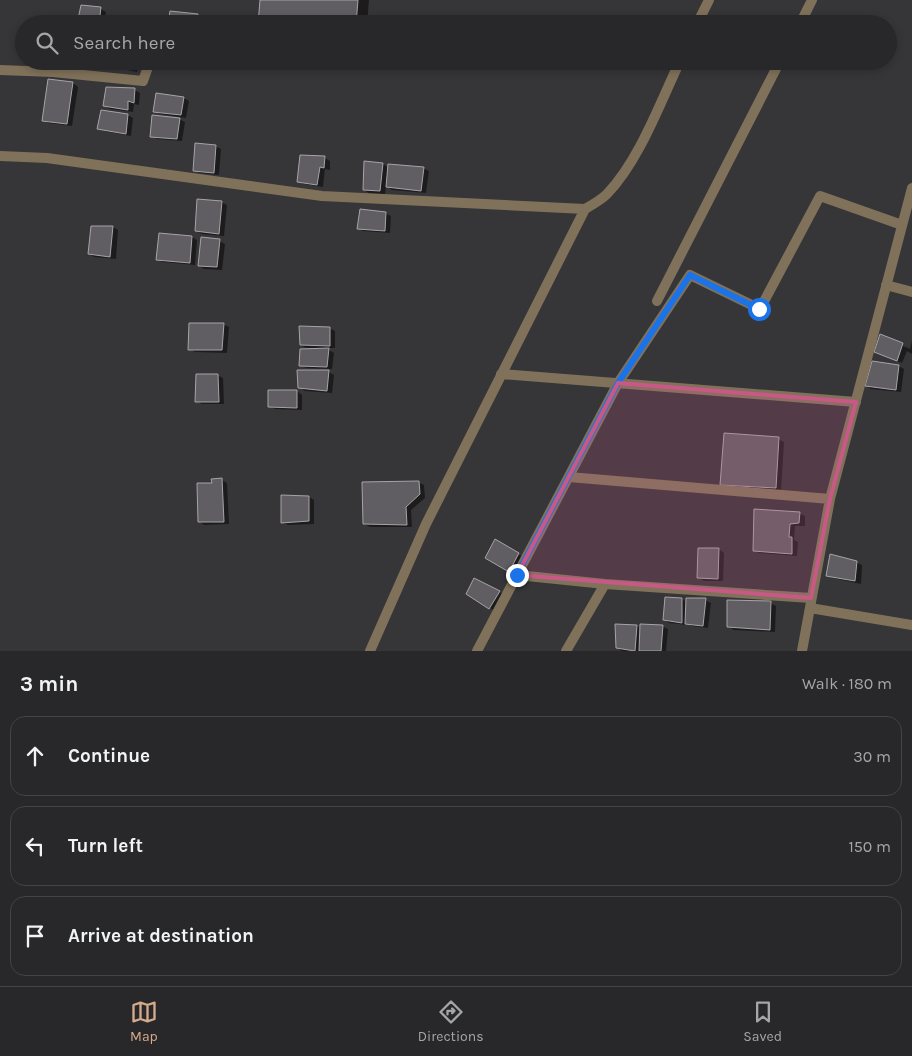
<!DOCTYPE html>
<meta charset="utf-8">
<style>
:root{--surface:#28282a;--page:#303032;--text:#f1f3f6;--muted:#a5a6a8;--line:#444447;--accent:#d6ab8b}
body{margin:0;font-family:Karla,sans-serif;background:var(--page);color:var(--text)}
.stop{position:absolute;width:15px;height:15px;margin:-11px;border:4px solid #1a73e8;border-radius:50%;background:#fff}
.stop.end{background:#1a73e8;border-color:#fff;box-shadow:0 1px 5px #0008}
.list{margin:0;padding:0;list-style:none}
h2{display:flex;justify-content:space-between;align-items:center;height:65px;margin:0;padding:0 20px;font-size:21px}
h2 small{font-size:16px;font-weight:400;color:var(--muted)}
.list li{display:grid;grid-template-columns:32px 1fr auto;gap:15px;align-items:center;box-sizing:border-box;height:80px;margin:0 10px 10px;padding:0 10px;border:1px solid var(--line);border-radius:15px}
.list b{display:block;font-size:19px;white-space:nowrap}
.list em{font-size:16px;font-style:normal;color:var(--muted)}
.icon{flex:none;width:28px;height:28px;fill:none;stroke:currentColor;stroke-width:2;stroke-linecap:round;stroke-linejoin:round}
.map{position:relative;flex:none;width:912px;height:651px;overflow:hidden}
.search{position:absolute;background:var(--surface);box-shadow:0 2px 8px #0003;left:15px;right:15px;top:15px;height:55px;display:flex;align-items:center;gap:12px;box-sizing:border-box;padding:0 18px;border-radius:28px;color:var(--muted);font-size:19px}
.sheet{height:335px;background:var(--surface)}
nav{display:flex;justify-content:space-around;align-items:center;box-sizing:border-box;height:70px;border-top:1px solid var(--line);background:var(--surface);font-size:14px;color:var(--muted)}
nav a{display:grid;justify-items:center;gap:2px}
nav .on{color:var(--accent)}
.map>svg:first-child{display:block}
.shadow{fill:#0007}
.building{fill:#615e63;stroke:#a7a4a9}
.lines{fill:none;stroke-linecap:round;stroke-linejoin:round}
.street{stroke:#80725a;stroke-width:10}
.route{stroke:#1a73e8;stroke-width:6}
.marked{fill:#c85986;fill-opacity:0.2;stroke:#c85986;stroke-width:4;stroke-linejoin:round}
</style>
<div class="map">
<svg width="912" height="651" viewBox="0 0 912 651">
<rect width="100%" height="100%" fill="#363538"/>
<path class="shadow" d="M262,0h107l-2,24h-108z
M82,6l19,3 5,3 -2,12h-26z
M197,15l6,3 -1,6h-33z
M96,61h43l-2,11 -35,-7z
M73,83l5,4 -6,39 -24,-3 -5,-3z
M107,88l28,2 5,3 -1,12 -5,-1 -1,8 -23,-3 -5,-3z
M184,98l5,3 -3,17 -26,-4 -6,-3z
M128,115l5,3 -2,18 -27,-5 -5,-3z
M179,119l6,3 -3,19 -25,-2 -6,-3z
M215,146l6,3 -2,26 -19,-2 -6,-3z
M325,158l5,3v9l-5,-1 -2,18 -19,-3 -6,-3z
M383,164l6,4h34l6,3 -3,22 -34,-3 -6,-4 -1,8 -16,-1 -5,-3z
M221,202l6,3 -3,31 -22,-2 -6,-3z
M385,213l6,3 -1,17 -27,-2 -5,-3z
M113,227l5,3 -2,29 -22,-2 -5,-3z
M192,237l5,3 -2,25 -33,-3 -5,-3z
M219,241l6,3 -3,26 -18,-1 -5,-3z
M223,324l6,3 -2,26 -32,-1 -5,-3z
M329,328l6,3v17h-9l8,5 -2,16 -26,-1 -6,-3 13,-15v-2h-7l-5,-3z
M881,336l29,13 2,-8v13l-5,-3 -5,12 -21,-9z
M899,366l5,3 -3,23 -30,-3 -5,-3z
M327,371l7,4 -2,18 -27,-2 -6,-4z
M217,375l6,3 1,26h-22l-6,-3z
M297,391l5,4v15l-27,-1 -5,-3z
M778,439l6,3 -3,49 -54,-4z
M222,480l5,3 2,41 -25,1 -5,-4 14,-37z
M418,482l6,3 1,13 -14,12 1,17h-42l-6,-3z
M309,497l5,3v24l-26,1 -6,-3z
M799,513l6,3v10h-10l-1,14 4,2 -1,14 -38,-3 -5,-3z
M495,541l28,16 -8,17 -28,-16z
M699,549h20l5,4 -1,28h-19l-5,-3z
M856,562l6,3 -1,19 -28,-6 -5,-3z
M475,579l30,16 -10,16 -28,-17z
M682,599l5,3 18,-2 6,3 -3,25 -16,-2 -5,-2v1l-18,-2 -5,-3z
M770,603l6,3 -1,26 -41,-2 -5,-3z
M637,626l4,2 21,-2 6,3 -2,22h-44l-5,-3z"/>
<path class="building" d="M260,0h98l-2,24h-98z
M81,5l20,2 -2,17h-22z
M170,11l28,3 -2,10h-28z
M95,61h38l-2,8 -36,-6z
M48,79l25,3 -6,42 -25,-3z
M106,87l29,1 -1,15 -6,-2v9l-25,-4z
M156,93l28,4 -3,18 -28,-3z
M101,110l27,4 -2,20 -29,-5z
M152,115l28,3 -3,21 -27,-2z
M195,143l21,2 -2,28 -21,-2z
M300,155l25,1 -1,12 -4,-1 -3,18 -20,-3z
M364,161l19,2 -3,28 -17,-1z
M388,164l36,3 -3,24 -35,-4z
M197,199l25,2 -3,33 -24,-3z
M360,209l26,3 -1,19 -28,-2z
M91,226h22l-3,31 -22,-3z
M159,233l33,3 -2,27 -34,-3z
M201,237l19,2 -3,28 -19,-1z
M189,323h35l-2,27h-34z
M299,326l31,1v19l-30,-1z
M880,334l23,9 -6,18 -23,-9z
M329,348l-2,19 -28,-1 1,-17z
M872,361l27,4 -3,25 -31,-4z
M297,370h32l-2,21 -29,-3z
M196,374h22l1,28h-24z
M268,390h29v18l-29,-1z
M724,433l55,4 -3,51 -56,-3z
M222,478l2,44h-26l-1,-39h15l-1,-4z
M419,481l1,13 -14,13 1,18 -44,-1 -1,-42z
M281,495l28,1v25l-28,2z
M754,509l46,3 -1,11 -9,1 -1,13h3v17l-39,-3z
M495,539l24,14 -10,19 -24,-14z
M698,548h21l-1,31 -21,-1z
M830,554l27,7 -2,20 -29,-5z
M474,578l26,13 -11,18 -23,-15z
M665,597l17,1v25l-19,-3z
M686,598h20l-3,28 -18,-2z
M727,600l44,1 -1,29 -43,-3z
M615,624l22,1 -2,26 -19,-3z
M640,624l23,1 -2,26h-22z"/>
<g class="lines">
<path class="street" d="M697,24l12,-24
M800,24l12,-24
M0,70l53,2 90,9 7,-20
M0,156l47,2 275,38 263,13
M886,285l26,7
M657,301l123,-240
M501,374l355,28
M569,477l261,22
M517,575l88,9 206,14
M810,608l102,17
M370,651l56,-127 159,-315c7,-4 16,-9 22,-15 32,-33 53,-91 73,-133
M477,651l141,-268 72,-108 70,34 60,-113 82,29
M566,651l39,-67
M802,651l28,-152 82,-311"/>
</g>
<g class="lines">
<path class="route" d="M517,575l101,-192 72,-108 69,34"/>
</g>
<path class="marked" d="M618,383l238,19 -26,97 -19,99 -294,-23z"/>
</svg>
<div class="stop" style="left:759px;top:309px"></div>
<div class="stop end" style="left:517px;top:575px"></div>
<div class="search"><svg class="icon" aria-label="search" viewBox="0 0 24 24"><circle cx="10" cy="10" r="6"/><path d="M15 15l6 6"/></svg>Search here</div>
</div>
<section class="sheet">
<h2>3 min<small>Walk · 180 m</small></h2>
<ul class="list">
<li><svg class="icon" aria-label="ahead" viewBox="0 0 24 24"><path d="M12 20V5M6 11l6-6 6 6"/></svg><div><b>Continue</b></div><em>30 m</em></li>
<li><svg class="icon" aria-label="left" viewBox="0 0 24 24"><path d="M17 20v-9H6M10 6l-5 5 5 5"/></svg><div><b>Turn left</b></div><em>150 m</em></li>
<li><svg class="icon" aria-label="arrive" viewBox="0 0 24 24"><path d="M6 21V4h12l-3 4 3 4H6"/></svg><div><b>Arrive at destination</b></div></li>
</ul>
</section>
<nav>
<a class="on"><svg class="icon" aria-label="map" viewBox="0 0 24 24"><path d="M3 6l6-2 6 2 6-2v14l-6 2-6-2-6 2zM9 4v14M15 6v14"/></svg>Map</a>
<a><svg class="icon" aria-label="directions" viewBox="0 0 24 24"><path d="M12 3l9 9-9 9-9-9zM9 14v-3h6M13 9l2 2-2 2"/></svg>Directions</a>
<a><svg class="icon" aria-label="saved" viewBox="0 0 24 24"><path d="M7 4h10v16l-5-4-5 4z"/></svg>Saved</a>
</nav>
